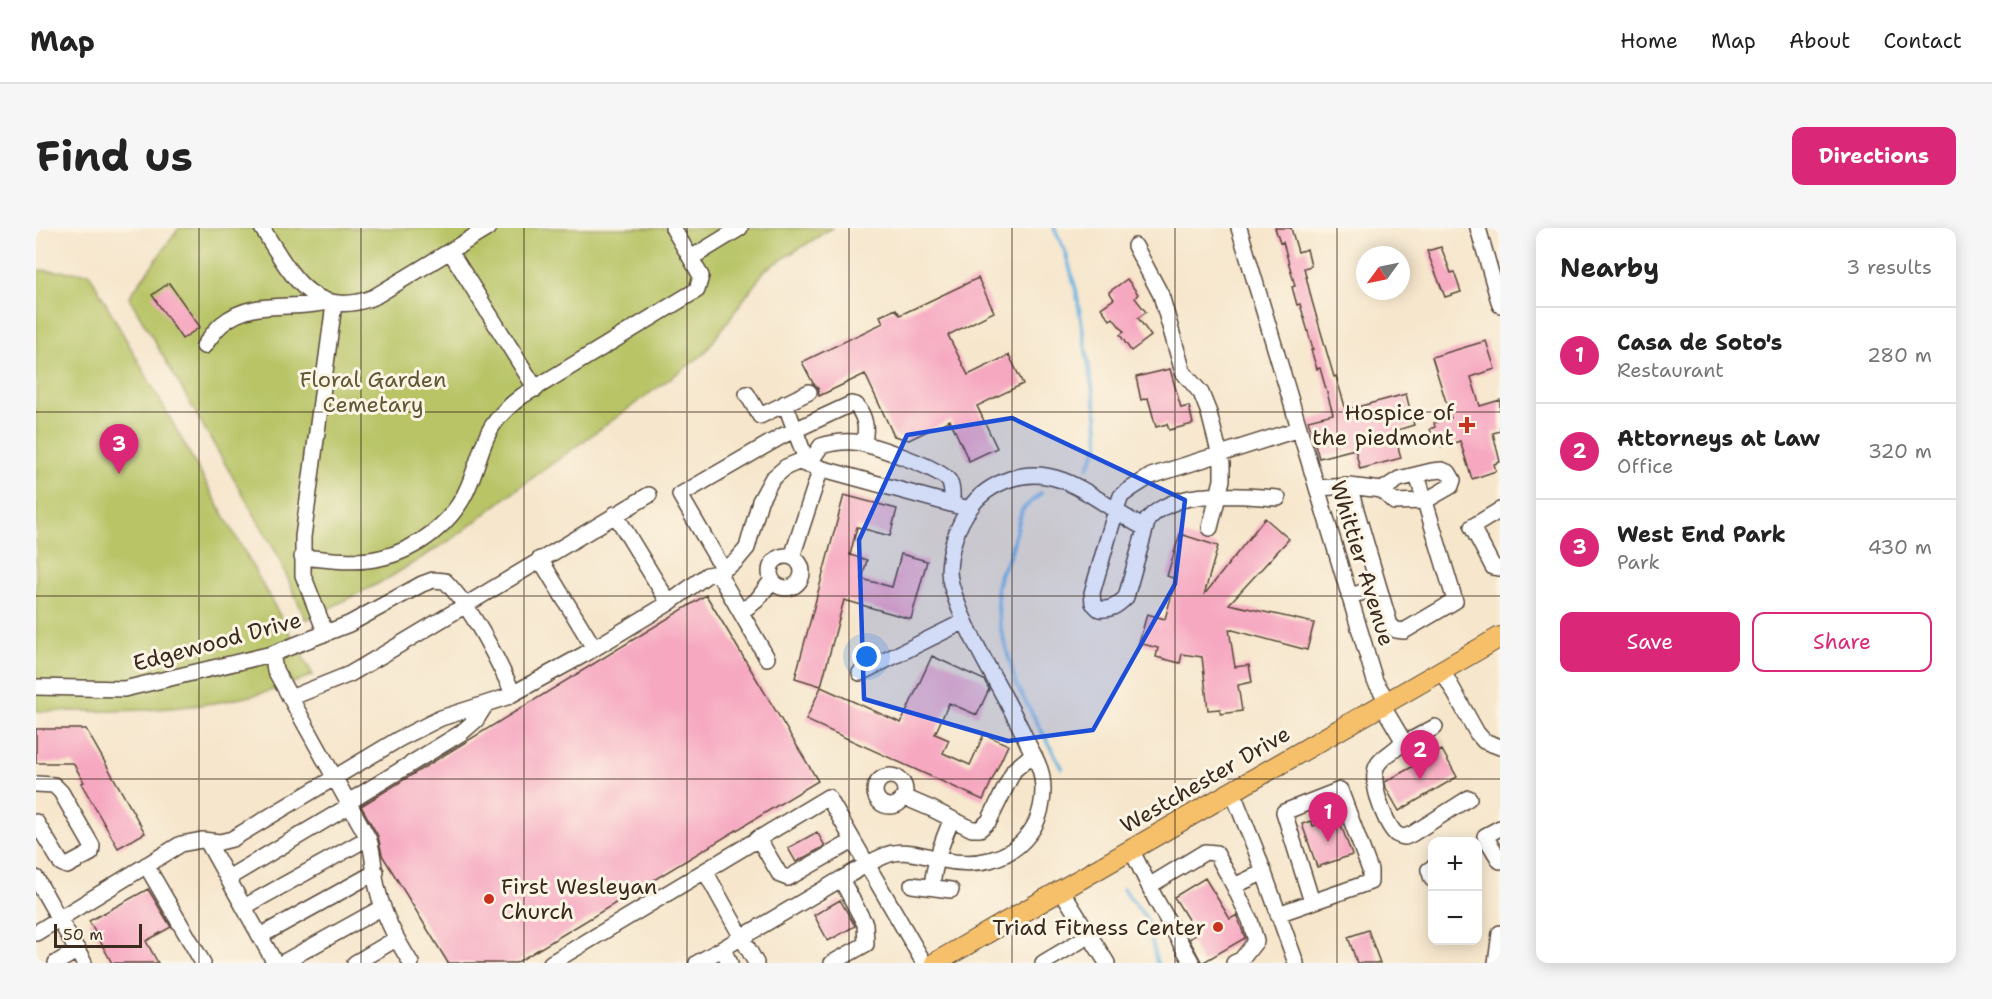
<!DOCTYPE html>
<meta charset="utf-8">
<style>
:root{--surface:#fff;--page:#f6f6f6;--text:#222;--muted:#767676;--line:#e0e0e0;--accent:#db2777}
body{margin:0;font-family:"Shantell Sans",sans-serif;background:var(--page);color:var(--text)}
.controls{position:absolute;right:18px;bottom:18px;display:grid;overflow:hidden;border-radius:12px;box-shadow:0 3px 15px #0003}
.controls button{width:54px;height:54px;display:grid;place-items:center;padding:0;border:0;border-bottom:2px solid var(--line);background:var(--surface);color:var(--text);font:30px sans-serif}
.compass{position:absolute;left:1320px;top:18px;width:54px;height:54px;border-radius:50%;background:var(--surface);box-shadow:0 3px 15px #0003;rotate:237deg}
.scale{position:absolute;left:18px;bottom:15px;width:88px;box-sizing:border-box;padding-left:6px;border:3px solid #3b2a1e;border-top:0;font-size:16px;line-height:21px;white-space:nowrap;color:#3b2a1e;-webkit-text-stroke:4px #fcf5e5;paint-order:stroke}
.you{position:absolute;left:831px;top:429px;width:21px;height:21px;margin:-15px;border:4px solid #fff;border-radius:50%;background:#1a73e8;box-shadow:0 0 0 9px #1a73e833}
.badge{display:grid;place-items:center;width:39px;height:39px;border-radius:50%;background:var(--accent);color:#fff;font-size:20px;font-weight:700}
.pin{position:absolute;translate:-50% -50px;filter:drop-shadow(0 2px 3px #0008)}
.pin::after{content:'';position:absolute;top:32px;width:21px;height:18px;background:inherit;clip-path:polygon(0 0,100% 0,50% 100%)}
.list{margin:0;padding:0;list-style:none}
h2{display:flex;justify-content:space-between;align-items:center;height:78px;margin:0;padding:0 24px;font-size:26px}
h2 small{font-size:20px;font-weight:400;color:var(--muted)}
.list li{display:grid;grid-template-columns:39px 1fr auto;gap:18px;align-items:center;box-sizing:border-box;height:96px;padding:0 24px;border-top:2px solid var(--line)}
.list b{display:block;font-size:22px;white-space:nowrap}
.list p{margin:0;font-size:20px;white-space:nowrap;color:var(--muted)}
.list em{font-size:20px;font-style:normal;color:var(--muted)}
.actions{display:flex;gap:12px;padding:18px 24px}
.actions a{flex:1;padding:14px 0;border:2px solid var(--accent);border-radius:12px;text-align:center;font-size:21px;color:var(--accent)}
.actions .main{background:var(--accent);color:#fff}
.map{position:relative;flex:none;width:1464px;height:735px;overflow:hidden;border-radius:12px}
header{display:flex;align-items:center;gap:36px;box-sizing:border-box;height:84px;padding:0 30px;background:var(--surface);border-bottom:2px solid var(--line)}
header strong{font-size:28px}
nav{display:flex;gap:33px;margin-inline-start:auto;font-size:21px}
.intro{display:flex;align-items:center;justify-content:space-between;box-sizing:border-box;height:144px;padding:0 36px}
h1{margin:0;font-size:42px}
.button{padding:15px 27px;border-radius:12px;background:var(--accent);color:#fff;font-size:21px;font-weight:700}
main{display:flex;gap:36px;padding:0 36px}
aside{flex:1;background:var(--surface);border-radius:12px;box-shadow:0 3px 15px #0003}
.map>svg:first-child{display:block}
.green{fill:#b8c466;stroke:#7a7742;stroke-width:1.5}
.lines{fill:none;stroke-linecap:round;stroke-linejoin:round}
.stream{stroke:#66b1df;stroke-width:4}
.building{fill:#f6a8c1}
.minor-casing{stroke:#574638;stroke-width:18}
.major-casing{stroke:#574638;stroke-width:22}
.minor{stroke:#fff;stroke-width:15}
.major{stroke:#f6c06b;stroke-width:20}
.marked{fill:#1d4ed8;fill-opacity:0.2;stroke:#1d4ed8;stroke-width:4.5;stroke-linejoin:round}
.grid{fill:none;stroke:#3b2a1e;stroke-width:1.5;stroke-opacity:0.55}
.poi-dot{fill:#c8321e;stroke:#fcf5e5;stroke-width:2}
.labels{text-anchor:middle;stroke-width:6;stroke-linejoin:round;paint-order:stroke}
.park-label{font-size:22px;fill:#605834;stroke:#fcf5e5}
.poi-label{font-size:22px;fill:#3b2a1e;stroke:#fcf5e5;text-anchor:end}
.street-label{font-size:22px;fill:#3b2a1e;stroke:#fcf5e5}
</style>
<header>
<strong>Map</strong>
<nav><a>Home</a><a>Map</a><a>About</a><a>Contact</a></nav>
</header>
<div class="intro"><h1>Find us</h1><a class="button">Directions</a></div>
<main>
<div class="map">
<svg width="1464" height="735" viewBox="0 0 1464 735">
<rect width="100%" height="100%" fill="#fcf5e5"/>
<filter id="ink" filterUnits="userSpaceOnUse"><feTurbulence type="fractalNoise" baseFrequency=".0167" numOctaves="2"/><feDisplacementMap in="SourceGraphic" scale="12" xChannelSelector="R" yChannelSelector="G"/><feConvolveMatrix kernelMatrix="1 2 1 2 8 2 1 2 1" color-interpolation-filters="sRGB"/></filter>
<filter id="wash" filterUnits="userSpaceOnUse"><feTurbulence type="fractalNoise" baseFrequency=".008" numOctaves="4" result="noise"/><feDisplacementMap in="SourceGraphic" scale="24" xChannelSelector="R" yChannelSelector="G"/><feGaussianBlur stdDeviation="1.35" result="paint"/><feColorMatrix in="noise" values="0 0 0 0 0 0 0 0 0 0 0 0 0 0 0 0 0 1.4 0 .05"/><feComposite in="paint" operator="in"/></filter>
<g filter="url(#wash)">
<rect width="100%" height="100%" fill="#f6e6cc"/>
<path class="green" d="M143,0h653l-67,42 -61,84 -191,138 -59,46 -67,41 -81,41 -29,-66 -148,-257z
M0,42l53,3 224,402c-14,5 -28,12 -43,16 -75,21 -156,21 -234,20z"/>
<g class="lines">
<path class="stream" d="M1018,0l11,23 11,39 21,126 2,28 -11,23
M1005,265l-19,17 -12,45 -10,19 -3,14 1,19 2,19 16,58 46,84
M1087,661l23,29 11,45"/>
</g>
<g id="blocks">
<path class="building" d="M1239,0h16l7,24 9,-3 4,17 -7,2 8,33 22,76 2,-1 10,34 60,-16 8,31 -20,6 7,27 -41,11 -5,-20 -36,9 -11,-38 25,-6 -13,-46 -3,1 -6,-19 2,-1 -13,-45 -3,1 -5,-18 3,-1 -12,-44 -3,1z
M1405,19l10,26 3,-1 7,20 -16,5 -18,-46z
M942,50l16,34 -46,23 20,40 41,-20 14,29 -46,22 20,42 -28,13 -19,-41 -41,20 -15,-4 -29,-62 -46,22 -1,-8 -5,-5 -11,-21 81,-39 -3,-7 16,-7 4,6z
M1091,51l11,15 -3,4 11,14 -8,6 13,18 -20,15 -11,-16 4,-3 -11,-14 -3,2 -9,-12 13,-9 -5,-7z
M133,55l31,44 -18,12 -30,-44z
M1450,113l9,28 -24,8 9,29 20,-6v31l-7,2 7,29 -6,2 2,7 -24,8 -12,-38 -18,6 -1,-5 -6,1 -5,-14 5,-2 -1,-4 17,-5 -19,-61z
M1134,141l11,39 8,-2 4,18 -24,6 -2,-6 -11,3 -8,-29 -7,2 -5,-23z
M808,267l53,14 -7,27 -33,-9 -7,28 17,5 -5,19 30,8 9,-33 26,7 -16,58 -67,-19 -23,86 -26,-8z
M1229,290l24,21 -60,65 85,19 -7,27 -78,-21 6,38 14,-2 3,17 -14,3 4,26 -21,3 -1,-5 -12,1 -6,-53 -20,-3 -2,9 -24,-6 2,-9 -19,-5 8,-29 18,5 11,-40 -9,-3 13,-42 38,12 -14,49z
M670,367l112,186 -302,182h-68l-66,-108 -4,-19 -17,-30z
M896,428l52,24 5,9 -12,26 -28,-12 -14,31 14,6 -6,13 27,12 14,-31 24,11 -25,55 -177,-80 15,-33 80,36z
M0,501h50l59,104 -27,15 -37,-65 3,-1 -11,-19h-37z
M1406,522l15,27 -58,34 -13,-23 -1,-6z
M1302,589l14,38 -35,12 -15,-43 9,-3 2,5z
M781,604l8,14 -29,16 -8,-14z
M1169,650l25,41 7,-4 8,23 -43,25 -13,-24 8,-5 -23,-37z
M112,661l23,38 -25,14 12,22h-46l-23,-42z
M804,672l15,26 -27,15 -14,-26z
M1332,702l12,33h-23l-9,-26z"/>
</g>
</g>
<g filter="url(#ink)">
<use href="#blocks" fill-opacity="0" stroke="#574638" stroke-width="1.5"/>
<g class="lines">
<g class="minor-casing">
<path id="minor" d="M226,0c28,44 50,94 112,69l114,-69
M1203,0l136,453 13,21
M1442,0l22,77
M1099,18l26,49 22,77 18,21 8,20 13,51v16l-12,48
M414,23l86,138
M655,30l49,-30
M168,118c5,-7 11,-16 18,-22 31,-26 69,-13 105,-22
M711,166l13,22 49,-24
M749,175l23,62
M772,237l13,-19c10,-3 22,-5 33,-4 16,2 87,26 95,39 4,7 3,14 3,23
M1313,258l41,139 6,5 8,1 51,-30 -38,-126
M1281,260l32,-2 33,4 17,-11 33,-8 10,-1 7,3 4,7 -2,6 -26,15 -31,1 -12,-12
M1242,270c-41,-2 -99,-11 -130,21l-22,78c-9,9 -15,13 -27,12l-6,-6 -1,-10 24,-83 5,-14 11,-8 19,-12 148,-47
M1464,282l-28,17 21,40 7,1
M579,286l54,89
M734 344a16 16 0 1 1 32 0a16 16 0 1 1-32 0Z
M266,329c25,2 53,7 78,1 38,-8 75,-37 89,-73 17,-42 13,-59 53,-89l175,-106 4,-14 -28,-48
M756,329l29,-89
M504,331l54,89
M687,341l-43,-74 102,-59 69,-32 5,1c9,11 12,25 7,38
M682,345l49,85
M1313,368l30,-8
M705,384l16,-12 15,-20
M290,406l-23,-59v-38l31,-233
M236,426l3,16 94,170c6,19 4,34 9,51 6,26 19,50 33,72
M1406,442l35,63 7,8 16,6
M824,445l105,-52
M0,459l88,2 148,-35 77,-30 73,-40 11,-4 12,1c28,28 51,76 68,112
M254,470l60,-24 34,-20 265,-159
M1346,477l19,32 1,5c-6,9 -18,13 -24,22 -10,14 6,59 18,70 2,1 6,3 9,3l7,-3 57,-36
M1362,519l37,-20
M839 563a15 15 0 1 1 30 0a15 15 0 1 1-30 0Z
M0,556l18,1 7,7 31,54 -1,7 -24,13 -6,-3 -25,-41
M1196,563l23,57 41,115
M868,569l28,12 40,20h8l9,-8 25,-51 19,-16
M311,575l114,-70 15,-13 10,-16
M1464,600l-15,8 15,25
M722,610l22,37 8,3 65,-37
M171,613l68,122
M1095,621l24,49 37,65
M110,637l57,98
M1396,640l-3,2 3,9
M669,643l51,92
M0,650l48,85
M192,650l121,-72
M876,657l39,5
M1113,658l56,-34 11,1 18,33
M896,659c2,-24 10,-46 20,-68
M1025,662l46,73
M208,679l124,-69
M1242,686l92,-32v-12l-30,-80 -56,22 28,90
M0,705l145,-89 21,-4 18,2 12,-3 167,-100 42,-21 66,-21 78,-43 84,-51 38,-28 11,-2 18,-12 11,-13 13,-47 12,-22 14,-12 12,-5 171,47
M224,708l116,-64
M686,721l119,-70
M20,735l22,-13
M246,735l101,-56
M319,735l41,-24
M515,735l277,-166 96,166
M661,735l25,-14 8,14
M796,735l34,-19 -1,-20 -24,-45c15,-7 38,-24 53,-26 17,-3 33,4 49,7 32,7 66,1 86,-26 12,-15 16,-38 13,-56 -1,-12 -9,-24 -14,-34 -20,-46 -49,-87 -68,-134 -4,-11 -11,-26 -11,-39 1,-23 8,-45 21,-63 10,-15 23,-23 40,-29 53,-18 91,28 135,49
M1007,735l47,-28
M1198,735l7,-3 15,-19 -6,-21 -16,-34 30,-14
M1460,735l4,-30"/>
</g>
<g class="major-casing">
<path id="major" d="M899,735l565,-326"/>
</g>
<use href="#minor" class="minor"/>
<use href="#major" class="major"/>
</g>
</g>
<path class="marked" d="M976,190l173,82 -10,84 -82,146 -85,11 -144,-42 -5,-159 48,-105z"/>
<path class="grid" d="M163,0v735M325,0v735M488,0v735M651,0v735M813,0v735M976,0v735M1139,0v735M1301,0v735M0,184h1464M0,368h1464M0,551h1464"/>
<g class="poi-dot">
<path d="M1428 188h6v6h6v6h-6v6h-6v-6h-6v-6h6z"/>
<circle cx="453" cy="671" r="6"/>
<circle cx="1182" cy="699" r="6"/>
</g>
<g class="labels">
<g class="park-label">
<text x="337" y="159">Floral Garden<tspan x="337" dy="25">Cemetary</tspan></text>
</g>
<g class="poi-label">
<text x="1418" y="192">Hospice of<tspan x="1418" dy="25">the piedmont</tspan></text>
<text x="465" y="666" text-anchor="start">First Wesleyan<tspan x="465" dy="25">Church</tspan></text>
<text x="1170" y="707">Triad Fitness Center</text>
</g>
<g class="street-label">
<text transform="translate(1327 335) rotate(73)" y="8">Whittier Avenue</text>
<text transform="translate(181 413) rotate(-15)" y="8">Edgewood Drive</text>
<text transform="translate(1169 551) rotate(-30)" y="8">Westchester Drive</text>
</g>
</g>
</svg>
<div class="controls">
<button>+</button>
<button>−</button>
</div>
<svg class="compass" viewBox="-18 -18 36 36"><path d="M0-13l5 13h-10z" fill="#e53935"/><path d="M0 13l5-13h-10z" fill="#767676"/></svg>
<div class="scale">50 m</div>
<div class="you"></div>
<div class="pin badge" style="left:1292px;top:614px">1</div>
<div class="pin badge" style="left:1384px;top:552px">2</div>
<div class="pin badge" style="left:83px;top:246px">3</div>
</div>
<aside>
<h2>Nearby<small>3 results</small></h2>
<ul class="list">
<li><span class="badge">1</span><div><b>Casa de Soto's</b><p>Restaurant</p></div><em>280 m</em></li>
<li><span class="badge">2</span><div><b>Attorneys at Law</b><p>Office</p></div><em>320 m</em></li>
<li><span class="badge">3</span><div><b>West End Park</b><p>Park</p></div><em>430 m</em></li>
</ul>
<div class="actions"><a class="main">Save</a><a>Share</a></div>
</aside>
</main>
